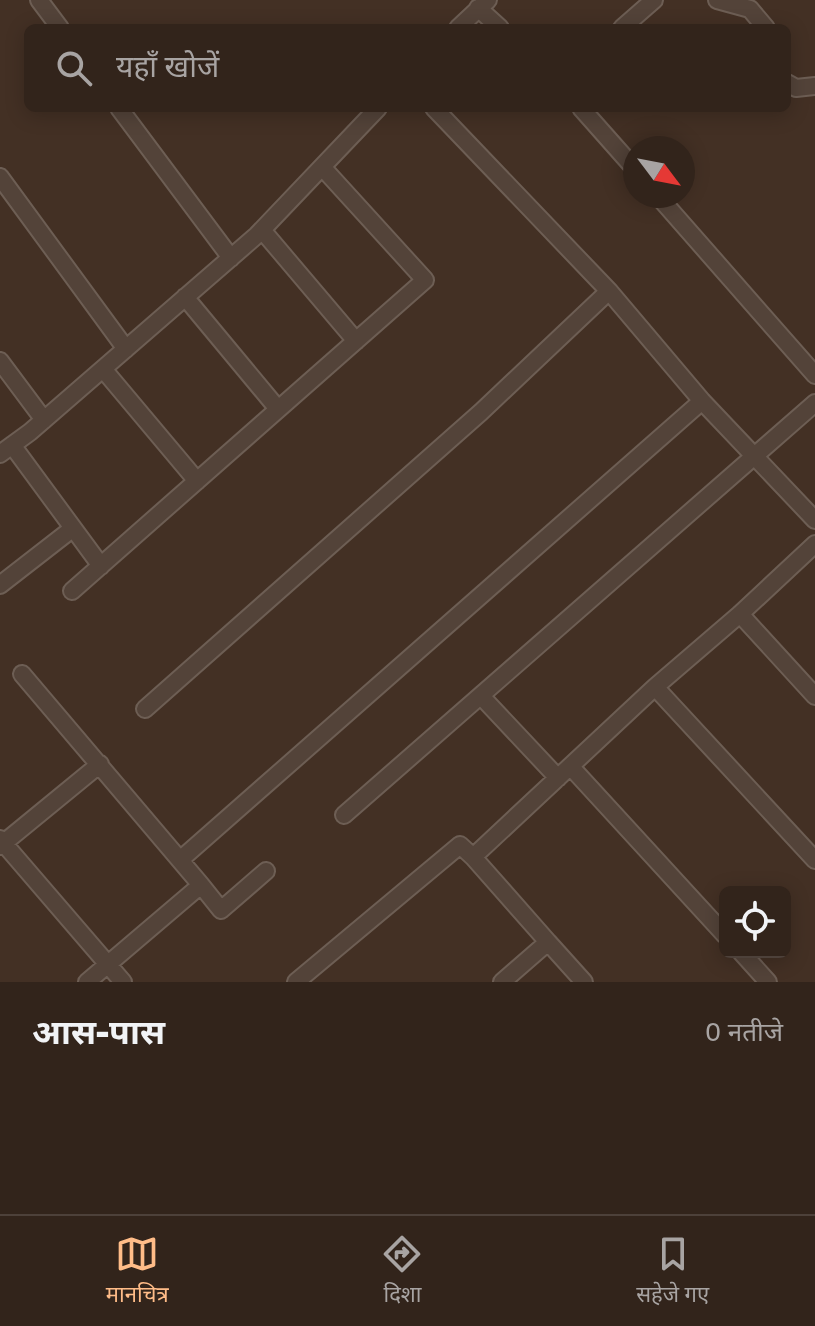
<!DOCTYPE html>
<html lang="hi">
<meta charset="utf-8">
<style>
:root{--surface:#32241b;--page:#3a2c24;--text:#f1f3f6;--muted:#a8a4a3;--line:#4d413a;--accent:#ffbc88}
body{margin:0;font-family:"Golos Text","Noto Sans Devanagari",sans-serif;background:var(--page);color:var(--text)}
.controls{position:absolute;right:24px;bottom:24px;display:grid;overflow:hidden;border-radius:12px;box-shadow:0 4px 20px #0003}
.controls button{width:72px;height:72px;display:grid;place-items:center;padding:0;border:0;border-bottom:2px solid var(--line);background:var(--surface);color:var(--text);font:40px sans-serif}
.compass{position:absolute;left:623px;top:136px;width:72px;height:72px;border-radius:50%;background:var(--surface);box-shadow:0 4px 20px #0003;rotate:122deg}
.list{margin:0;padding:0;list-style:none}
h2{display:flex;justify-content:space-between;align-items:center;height:104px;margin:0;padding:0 32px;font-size:34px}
h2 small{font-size:26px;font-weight:400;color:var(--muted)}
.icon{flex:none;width:44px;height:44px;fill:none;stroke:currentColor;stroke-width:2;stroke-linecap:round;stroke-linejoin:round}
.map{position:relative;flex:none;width:815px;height:982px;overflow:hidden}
.search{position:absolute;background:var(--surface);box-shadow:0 4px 20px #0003;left:24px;right:24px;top:24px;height:88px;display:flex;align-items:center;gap:20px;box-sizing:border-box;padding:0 28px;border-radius:12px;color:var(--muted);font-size:30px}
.sheet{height:232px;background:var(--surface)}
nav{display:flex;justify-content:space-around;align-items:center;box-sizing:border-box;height:112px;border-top:2px solid var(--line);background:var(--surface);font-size:22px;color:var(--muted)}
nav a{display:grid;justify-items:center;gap:4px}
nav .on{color:var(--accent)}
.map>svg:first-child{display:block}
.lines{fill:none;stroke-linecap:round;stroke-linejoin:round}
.minor-casing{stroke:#6d5e54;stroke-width:20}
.minor{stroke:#534339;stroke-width:16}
</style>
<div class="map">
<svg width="815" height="982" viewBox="0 0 815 982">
<rect width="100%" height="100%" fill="#433024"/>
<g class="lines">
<g class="minor-casing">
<path id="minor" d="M39,0l21,28
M717,0l33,9 16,19
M478,8l22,20
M458,28l30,-28
M622,28l32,-28
M787,83l9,5 19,-2
M119,108l112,150
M434,108l175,183 93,110 113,119
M581,108l54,61
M0,177l126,172
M658,196l157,179
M262,230l94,111
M185,297l93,112
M0,361l44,59
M103,369l94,112
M12,445l89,121
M0,454l30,-22 227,-197 121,-127
M0,585l72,-56
M72,591l353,-311 -102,-112
M740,614l75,82
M22,674l179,211 -114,97
M655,687l160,173
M481,696l77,82
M145,709l336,-297 128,-121
M571,767l154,168
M344,815l471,-412
M0,839l123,143
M0,846l100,-82
M473,857l75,85 -46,40
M180,860l522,-459
M201,885l20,25 45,-39
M548,942l36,40
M741,952l27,30
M296,982l164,-137 13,12 182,-170 85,-73 75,-70"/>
</g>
<use href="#minor" class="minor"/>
</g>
</svg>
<div class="controls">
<button><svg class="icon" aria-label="locate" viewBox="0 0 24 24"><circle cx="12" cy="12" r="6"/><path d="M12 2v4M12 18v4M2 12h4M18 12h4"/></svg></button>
</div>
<svg class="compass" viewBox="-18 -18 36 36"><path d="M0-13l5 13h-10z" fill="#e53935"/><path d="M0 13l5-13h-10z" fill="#a8a4a3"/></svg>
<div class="search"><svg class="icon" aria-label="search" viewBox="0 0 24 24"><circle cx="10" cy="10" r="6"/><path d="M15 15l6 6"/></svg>यहाँ खोजें</div>
</div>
<section class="sheet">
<h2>आस-पास<small>0 नतीजे</small></h2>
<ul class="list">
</ul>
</section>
<nav>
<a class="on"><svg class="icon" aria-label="map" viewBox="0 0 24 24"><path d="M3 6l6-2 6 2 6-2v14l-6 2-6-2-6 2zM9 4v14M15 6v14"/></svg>मानचित्र</a>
<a><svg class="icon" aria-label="directions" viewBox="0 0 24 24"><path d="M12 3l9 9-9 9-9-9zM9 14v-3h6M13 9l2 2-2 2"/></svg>दिशा</a>
<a><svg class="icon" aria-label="saved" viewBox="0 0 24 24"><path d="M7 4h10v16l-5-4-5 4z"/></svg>सहेजे गए</a>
</nav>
